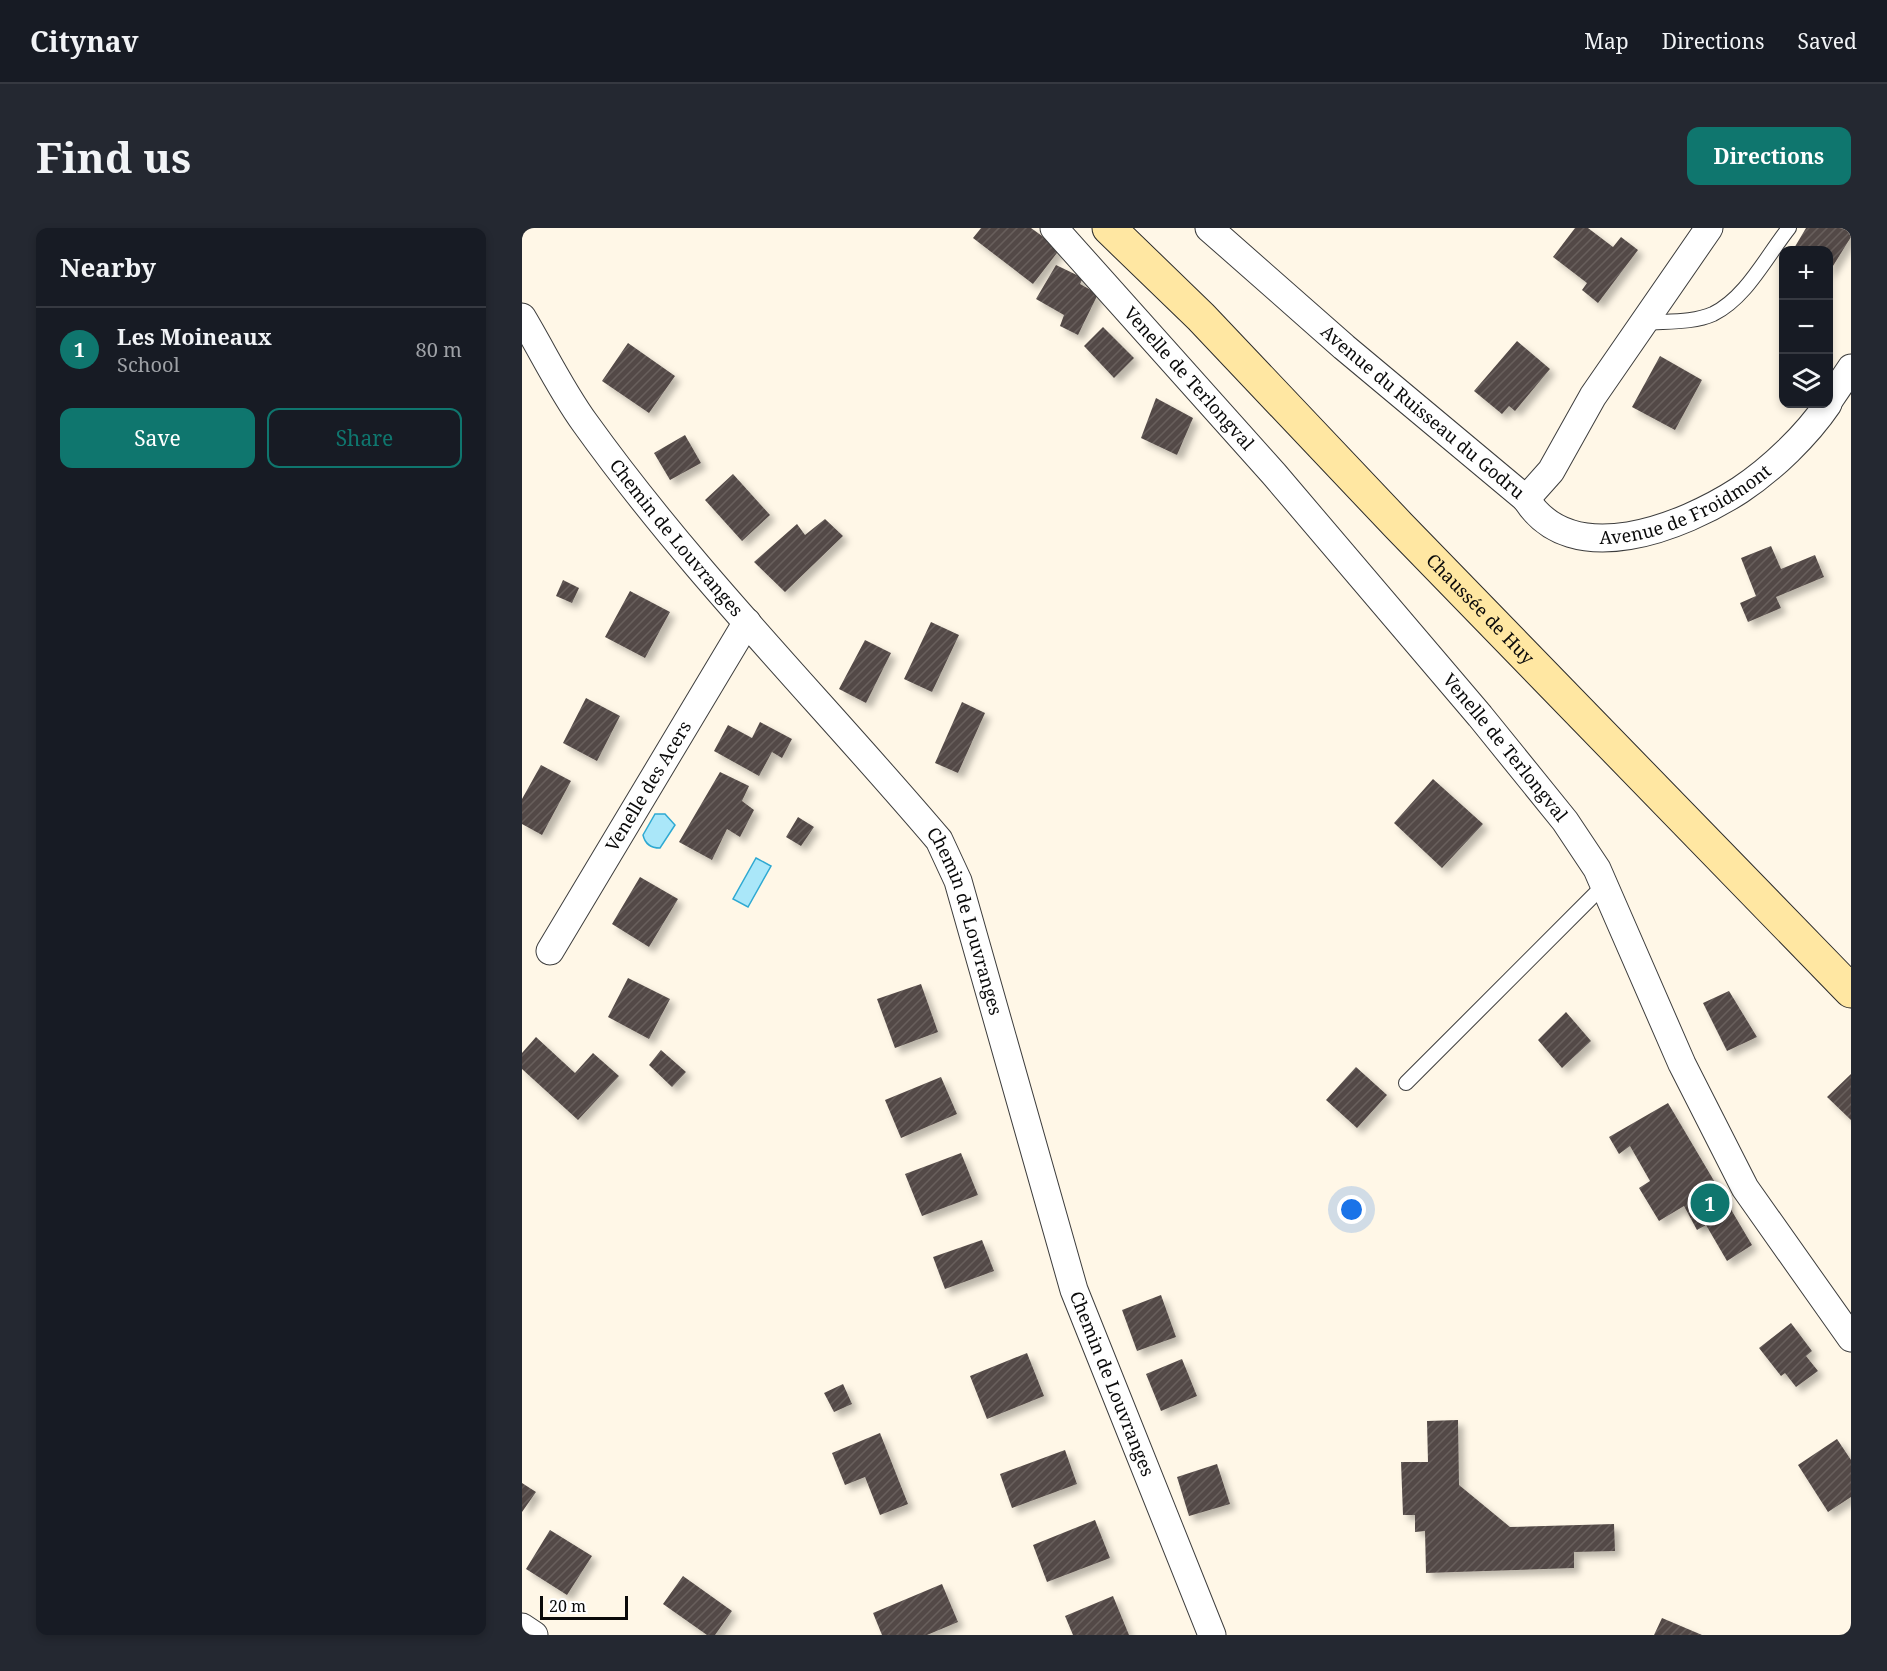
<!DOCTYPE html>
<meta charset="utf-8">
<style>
:root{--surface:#171b24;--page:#242831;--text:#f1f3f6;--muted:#9ea1a6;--line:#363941;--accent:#0f766e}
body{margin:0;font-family:"Noto Serif",serif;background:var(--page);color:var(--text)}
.controls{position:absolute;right:18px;top:18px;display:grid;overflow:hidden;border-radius:12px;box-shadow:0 3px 9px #0003}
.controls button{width:54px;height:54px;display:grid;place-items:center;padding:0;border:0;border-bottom:2px solid var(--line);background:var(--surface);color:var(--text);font:30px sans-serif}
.scale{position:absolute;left:18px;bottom:15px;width:88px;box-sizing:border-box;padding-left:6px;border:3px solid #0a0a0a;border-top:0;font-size:16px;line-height:21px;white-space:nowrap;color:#0a0a0a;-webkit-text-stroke:4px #fff;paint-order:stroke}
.you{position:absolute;left:830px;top:982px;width:21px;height:21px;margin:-15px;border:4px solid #fff;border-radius:50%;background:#1a73e8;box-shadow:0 0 0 9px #1a73e833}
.badge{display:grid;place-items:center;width:39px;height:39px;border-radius:50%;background:var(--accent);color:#fff;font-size:20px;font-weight:700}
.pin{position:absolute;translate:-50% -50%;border:3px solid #fff;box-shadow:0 2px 6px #0006}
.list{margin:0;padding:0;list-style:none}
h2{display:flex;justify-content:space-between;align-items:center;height:78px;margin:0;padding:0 24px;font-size:26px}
h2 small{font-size:20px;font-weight:400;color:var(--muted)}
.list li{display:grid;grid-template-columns:39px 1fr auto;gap:18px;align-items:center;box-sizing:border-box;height:84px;padding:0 24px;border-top:2px solid var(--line)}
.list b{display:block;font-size:22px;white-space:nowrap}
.list p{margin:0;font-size:20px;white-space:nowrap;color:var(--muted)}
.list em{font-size:20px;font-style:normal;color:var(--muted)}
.actions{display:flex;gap:12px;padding:18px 24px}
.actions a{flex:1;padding:14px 0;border:2px solid var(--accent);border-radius:12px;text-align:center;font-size:21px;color:var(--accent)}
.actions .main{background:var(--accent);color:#fff}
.icon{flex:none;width:33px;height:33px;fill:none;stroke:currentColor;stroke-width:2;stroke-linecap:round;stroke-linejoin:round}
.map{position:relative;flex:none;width:1329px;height:1407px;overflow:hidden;border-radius:12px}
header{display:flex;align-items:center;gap:36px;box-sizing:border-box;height:84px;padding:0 30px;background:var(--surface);border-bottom:2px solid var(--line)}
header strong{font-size:28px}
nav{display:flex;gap:33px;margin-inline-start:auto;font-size:21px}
.intro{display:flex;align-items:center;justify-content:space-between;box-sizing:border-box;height:144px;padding:0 36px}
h1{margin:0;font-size:42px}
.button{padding:15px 27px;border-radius:12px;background:var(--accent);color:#fff;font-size:21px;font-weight:700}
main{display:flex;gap:36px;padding:0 36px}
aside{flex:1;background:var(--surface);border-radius:12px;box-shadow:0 3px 9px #0003}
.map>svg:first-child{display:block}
.water{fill:#aae7f9;stroke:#2ea9d2;stroke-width:1.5}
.building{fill:url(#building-hatch);filter:url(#shadow)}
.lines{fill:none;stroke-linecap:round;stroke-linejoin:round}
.service-casing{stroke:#3d3d3d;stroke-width:16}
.minor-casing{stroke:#3d3d3d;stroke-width:29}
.secondary-casing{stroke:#2c2c2c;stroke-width:35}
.service{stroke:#fff;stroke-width:14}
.minor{stroke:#fff;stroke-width:27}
.secondary{stroke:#ffe7a2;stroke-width:33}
.labels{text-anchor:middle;stroke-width:6;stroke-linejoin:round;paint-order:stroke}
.street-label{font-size:18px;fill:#0a0a0a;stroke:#fff}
</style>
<header>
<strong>Citynav</strong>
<nav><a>Map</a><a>Directions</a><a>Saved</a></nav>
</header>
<div class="intro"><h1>Find us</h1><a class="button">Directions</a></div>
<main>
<aside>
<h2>Nearby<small></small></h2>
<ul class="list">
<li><span class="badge">1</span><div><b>Les Moineaux</b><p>School</p></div><em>80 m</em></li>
</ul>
<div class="actions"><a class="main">Save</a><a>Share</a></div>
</aside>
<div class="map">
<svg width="1329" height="1407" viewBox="0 0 1329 1407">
<defs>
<pattern id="building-hatch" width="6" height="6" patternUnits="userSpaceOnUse" patternTransform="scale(1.5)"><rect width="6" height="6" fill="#534946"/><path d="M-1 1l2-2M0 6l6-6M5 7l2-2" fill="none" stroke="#675f5c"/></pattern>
<filter id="shadow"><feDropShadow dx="5.5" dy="5.5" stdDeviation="3" flood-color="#0004"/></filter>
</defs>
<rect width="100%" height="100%" fill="#fff7e7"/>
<path class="water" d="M133,586h10l10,11 -15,23c-9,0 -15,-4 -17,-13z
M234,630l15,8 -23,41 -15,-8z"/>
<path class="building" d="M459,0h50l29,21 -27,35 -60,-46z
M1053,0h13l25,19 8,-10 17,13 -40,53 -16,-13 5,-7 -34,-26z
M1284,0h45v9l-23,37v-24h-35z
M534,37l27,13 -3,6 18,10 -20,41 -18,-9 4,-11 -28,-16z
M581,99l31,31 -20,20 -30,-32z
M995,113l33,28 -35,42 -6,-5 -7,8 -28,-23z
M106,115l47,33 -26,37 -47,-32z
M1138,128l42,24 -27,50 -43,-23z
M634,170l37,20 -16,37 -36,-17z
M163,207l16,28 -31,17 -16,-27z
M211,246l37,41 -28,26 -37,-41z
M303,291l18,17 -58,56 -31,-30 43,-38 8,11z
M1249,318l10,23 34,-14 9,22 -48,20 5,11 -33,14 -8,-19 16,-7 -15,-38z
M41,352l16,8 -7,15 -16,-7z
M108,363l40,21 -25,46 -40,-21z
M409,394l28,13 -27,57 -28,-13z
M343,412l26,13 -25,50 -27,-14z
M64,470l34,18 -23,45 -34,-18z
M440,474l23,11 -27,60 -23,-10z
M238,494l32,17 -10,19 -10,-6 -13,24 -45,-25 14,-26 24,13z
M19,537l30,16 -29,54 -20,-11v-25z
M198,544l29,14 -7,15 12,9 -14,27 -13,-8 -15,31 -33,-18z
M911,551l50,45 -41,44 -48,-45z
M276,589l16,10 -13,19 -15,-9z
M118,649l38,22 -29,48 -37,-23z
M106,750l42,21 -21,40 -41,-22z
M399,756l17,48 -43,16 -18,-49z
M1207,763l28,46 -30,14 -24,-48z
M1044,784l25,29 -29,27 -24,-28z
M14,809l39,36 18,-20 26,23 -41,44 -56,-51v-16z
M139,822l25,22 -14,15 -23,-22z
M834,839l31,28 -30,33 -31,-28z
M1329,846v46l-24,-23z
M419,849l16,37 -56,24 -16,-38z
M1146,875l84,142 -25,16 -21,-36 -9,5 -13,-24 -25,15 -20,-33 11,-7 -20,-35 -11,8 -10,-17z
M439,925l17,42 -56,21 -17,-42z
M460,1012l12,31 -49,18 -12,-32z
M639,1067l15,42 -39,14 -15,-41z
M1269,1095l21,28 -6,5 12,15 -22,16 -11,-14 -4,3 -22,-28z
M505,1125l17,43 -57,23 -17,-43z
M660,1131l15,37 -36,15 -15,-37z
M321,1156l9,20 -18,8 -10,-19z
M936,1192l1,65 51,42 104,-3 1,27 -41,1v16l-148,5 -1,-42 -10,1v-17h-12l-2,-53h27l-1,-41z
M358,1205l28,71 -28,11 -15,-38 -20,8 -13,-32z
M1315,1211l14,21v37l-23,15 -30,-47z
M543,1222l12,34 -65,24 -12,-34z
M695,1236l13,40 -41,12 -12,-39z
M0,1255l14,9 -14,20z
M573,1292l15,38 -63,24 -14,-37z
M28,1302l42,26 -25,39 -41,-26z
M161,1348l49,35 -17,24h-8l-44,-31z
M420,1356l16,38 -31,13h-45l-9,-22z
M591,1368l16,39h-56l-8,-19z
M1140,1390l40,17h-48z"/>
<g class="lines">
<g class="service-casing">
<path id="service" d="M1122,95c22,-2 49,0 69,-9 33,-16 53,-57 76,-86
M884,855l197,-197"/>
</g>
<g class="minor-casing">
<g id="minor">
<path id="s1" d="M532,0l220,246 206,242 85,105 32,48 85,195 63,124 106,150"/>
<path id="s2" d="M687,0l135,119 182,152 25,-28 42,-75 116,-168"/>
<path id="s3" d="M0,89c21,35 39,73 63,106 106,148 236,278 354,417l19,41 116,409 138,345"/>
<path d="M1306,174l23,-34"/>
<path id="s4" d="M1004,271c46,73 157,28 214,-9 32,-21 67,-55 88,-86"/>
<path id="s5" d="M28,723l197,-329"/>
<path d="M0,1399l12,8"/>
</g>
</g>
<g class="secondary-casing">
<g id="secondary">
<path id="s6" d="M587,0l92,89 198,209 452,465"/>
</g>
</g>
<use href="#service" class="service"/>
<use href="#minor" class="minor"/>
<use href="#secondary" class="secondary"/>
</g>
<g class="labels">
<g class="street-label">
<text dy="6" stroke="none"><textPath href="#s1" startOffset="202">Venelle de Terlongval</textPath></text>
<text dy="6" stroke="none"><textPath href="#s2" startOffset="282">Avenue du Ruisseau du Godru</textPath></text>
<text dy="6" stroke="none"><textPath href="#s4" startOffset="180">Avenue de Froidmont</textPath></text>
<text dy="6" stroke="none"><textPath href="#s3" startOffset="270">Chemin de Louvranges</textPath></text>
<text dy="6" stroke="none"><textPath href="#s6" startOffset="532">Chaussée de Huy</textPath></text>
<text dy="6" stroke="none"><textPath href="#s1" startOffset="688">Venelle de Terlongval</textPath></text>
<text dy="6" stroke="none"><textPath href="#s5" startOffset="192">Venelle des Acers</textPath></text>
<text dy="6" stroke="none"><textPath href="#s3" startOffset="756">Chemin de Louvranges</textPath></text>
<text dy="6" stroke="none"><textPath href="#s3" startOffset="1242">Chemin de Louvranges</textPath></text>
</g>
</g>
</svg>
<div class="controls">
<button>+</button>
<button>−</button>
<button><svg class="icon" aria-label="layers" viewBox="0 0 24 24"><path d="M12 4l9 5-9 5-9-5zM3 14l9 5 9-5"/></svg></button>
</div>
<div class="scale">20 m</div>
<div class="you"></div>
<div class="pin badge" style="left:1188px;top:975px">1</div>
</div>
</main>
